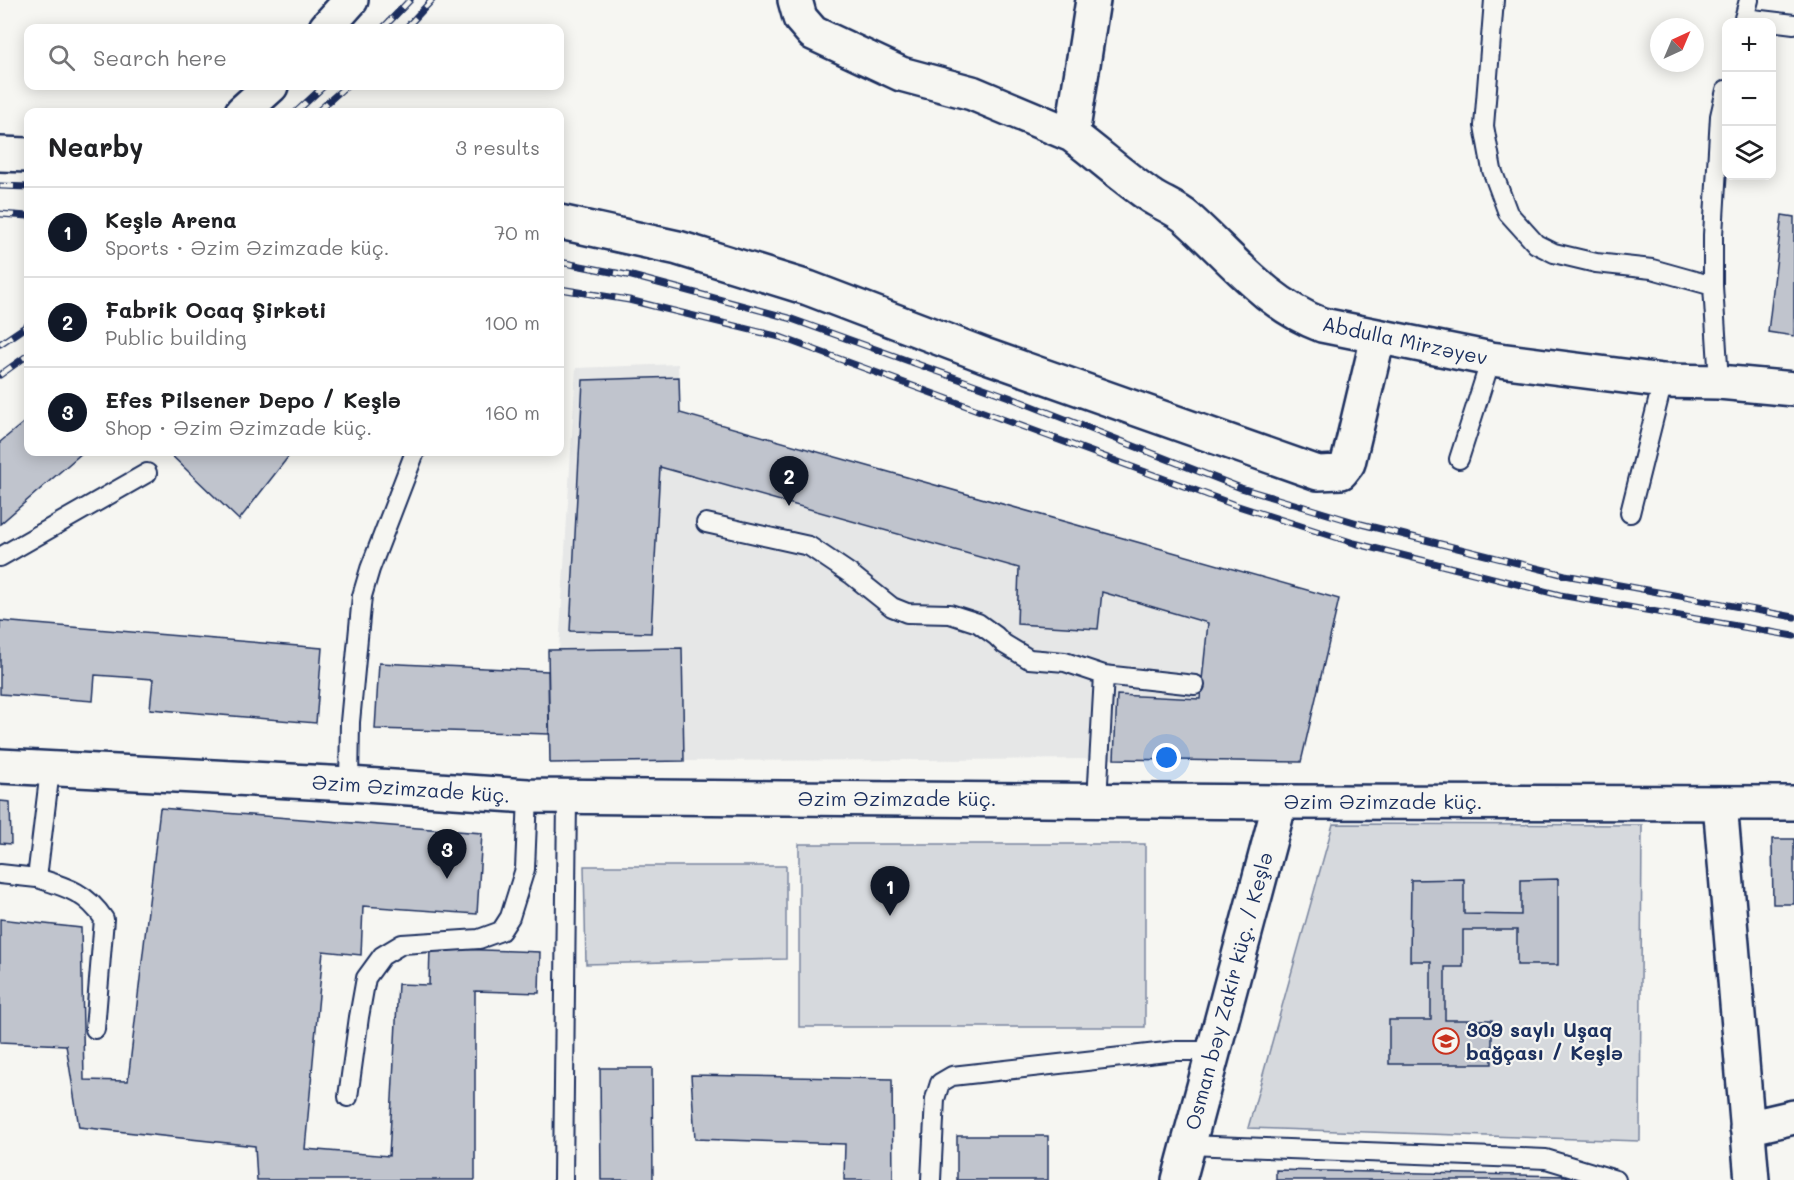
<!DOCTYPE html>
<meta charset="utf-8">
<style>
:root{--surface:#fff;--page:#f2f2f2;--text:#202124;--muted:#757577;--line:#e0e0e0;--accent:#111827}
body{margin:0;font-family:Mali,sans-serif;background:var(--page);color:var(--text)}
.controls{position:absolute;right:18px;top:18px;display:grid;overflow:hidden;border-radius:12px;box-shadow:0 3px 15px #0003}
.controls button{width:54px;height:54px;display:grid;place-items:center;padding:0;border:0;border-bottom:2px solid var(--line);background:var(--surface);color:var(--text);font:30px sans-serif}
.compass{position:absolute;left:1650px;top:18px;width:54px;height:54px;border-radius:50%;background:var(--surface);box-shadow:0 3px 15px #0003;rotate:44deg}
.you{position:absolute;left:1167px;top:758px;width:21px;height:21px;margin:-15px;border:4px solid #fff;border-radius:50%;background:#1a73e8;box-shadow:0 0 0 9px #1a73e833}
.badge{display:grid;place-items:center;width:39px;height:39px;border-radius:50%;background:var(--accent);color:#fff;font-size:20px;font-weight:700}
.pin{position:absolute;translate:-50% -50px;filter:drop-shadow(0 2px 3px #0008)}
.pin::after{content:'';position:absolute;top:32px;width:21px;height:18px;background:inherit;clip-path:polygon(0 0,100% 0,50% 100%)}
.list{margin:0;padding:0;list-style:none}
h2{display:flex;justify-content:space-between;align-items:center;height:78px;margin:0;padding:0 24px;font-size:26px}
h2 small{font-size:20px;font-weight:400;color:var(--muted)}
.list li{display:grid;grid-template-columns:39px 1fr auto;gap:18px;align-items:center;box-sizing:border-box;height:90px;padding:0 24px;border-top:2px solid var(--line)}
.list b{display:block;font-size:22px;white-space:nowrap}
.list p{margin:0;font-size:20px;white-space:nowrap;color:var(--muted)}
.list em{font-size:20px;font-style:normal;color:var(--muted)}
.icon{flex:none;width:33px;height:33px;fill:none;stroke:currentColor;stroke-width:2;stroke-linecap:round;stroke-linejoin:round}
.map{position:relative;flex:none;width:1794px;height:1180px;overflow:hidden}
.search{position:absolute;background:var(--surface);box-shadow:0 3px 15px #0003;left:24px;top:24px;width:540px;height:66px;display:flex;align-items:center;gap:15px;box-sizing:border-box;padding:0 21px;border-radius:12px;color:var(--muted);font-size:22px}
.panel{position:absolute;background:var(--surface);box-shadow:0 3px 15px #0003;left:24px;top:108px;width:540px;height:348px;border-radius:12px}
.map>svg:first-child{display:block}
.built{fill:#e6e7e7}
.green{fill:#d6d9dd;stroke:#78849e;stroke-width:1.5}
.building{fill:#c0c4cd;stroke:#1b2f5e;stroke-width:1.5}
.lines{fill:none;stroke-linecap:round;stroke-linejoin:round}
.service-casing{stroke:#1b2f5e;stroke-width:22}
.minor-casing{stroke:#1b2f5e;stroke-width:38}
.tertiary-casing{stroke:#1b2f5e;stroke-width:38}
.service{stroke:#f6f6f2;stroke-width:18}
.minor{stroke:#f6f6f2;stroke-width:33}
.tertiary{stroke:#f6f6f2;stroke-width:33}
.rail-casing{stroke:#1b2f5e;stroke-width:7}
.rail{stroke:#f6f6f2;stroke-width:4.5;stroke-dasharray:14;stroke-linecap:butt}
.labels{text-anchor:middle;stroke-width:4.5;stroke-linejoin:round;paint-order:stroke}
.street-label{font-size:20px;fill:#1b2f5e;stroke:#f6f6f2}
.poi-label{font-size:20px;font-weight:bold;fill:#1b2f5e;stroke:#f6f6f2;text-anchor:start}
</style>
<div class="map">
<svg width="1794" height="1180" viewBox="0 0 1794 1180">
<rect width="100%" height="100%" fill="#f6f6f2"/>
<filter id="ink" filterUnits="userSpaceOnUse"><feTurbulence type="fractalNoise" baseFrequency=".0167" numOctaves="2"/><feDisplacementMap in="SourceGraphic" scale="12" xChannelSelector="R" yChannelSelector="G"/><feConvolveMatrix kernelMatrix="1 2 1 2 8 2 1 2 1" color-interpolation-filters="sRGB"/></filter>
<g filter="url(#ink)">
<path class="built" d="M678,364l2,49 659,186 -38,163 -187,-3 -430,2 -2,-113 -123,2 17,-282z"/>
<path class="green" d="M1333,824l309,1 -2,316 -392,-13z
M799,844h346v183h-346z
M584,866h202v93l-200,5z"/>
<path class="building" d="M1782,215l12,2v119l-26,-4z
M679,377l1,36 659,186 -38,163 -187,-3 3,-64 83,4 8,-76 -106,-31 -4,37 -81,-5 2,-56 -359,-101 -9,166 -81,-2 13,-251z
M28,419v33h55l-83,72v-82z
M168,452h124l-53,68z
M0,621l322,27 -6,75 -166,-14 3,-30 -58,-4 -2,26 -93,-7z
M682,648l2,113 -134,2 -2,-113z
M379,663l169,8 1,63 -174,-5z
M0,801l10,1 1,42 -11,-1z
M160,808l322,25 -5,81 -114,-8 -2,49 -38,-4 -18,198 84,7 9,-172 31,1 1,-37 110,4 -1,41 -64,-2v189h-218l-2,-34 -176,-19 -13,-82 -66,-3v-123l81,9 3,152 44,1z
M1772,839h22v65h-21z
M1464,879v35l57,1v-35l37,-1v86h-41v-35h-54v37h-18v53h47v44h-103v-44h42v-59h-21l1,-81z
M600,1068h52l1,112h-52z
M691,1075l201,4 1,101h-49l1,-36 -150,-5z
M957,1136h91v44h-91z
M1276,1170l291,6v4h-291z"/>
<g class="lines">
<g class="service-casing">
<path id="service" d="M1494,0l-10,126 8,44 16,43 28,31 18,9 42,10 56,6 61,17
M1744,18l50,6
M1743,22l6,-22
M1719,382l-6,-96v-51l7,-119 6,-26
M1459,459l32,-100
M1630,513l33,-132
M706,523l103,23 43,29 40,32 15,6 43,1 28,9 18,13 8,8 25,15 36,3 39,13 -7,126
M0,557l147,-84
M1104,675l91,10
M349,784l1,-62 12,-126 8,-27 45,-117
M0,874l37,4 13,-108
M37,878c29,9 49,14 67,41l-9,110
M348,1097l11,-80 7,-39 16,-22 20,-12 77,-5 22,-8 9,-14 15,-48 3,-73
M1188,1145l358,14 70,21
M563,1180l4,-383
M931,1180l4,-81 5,-16 12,-7 223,-25h38"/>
</g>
<g class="minor-casing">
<path id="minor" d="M795,0l5,18 13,15 88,41 71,19 100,42
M1093,0l-21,135c27,20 52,43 80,62 11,7 25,12 35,21 44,39 79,86 135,107l169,34 172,22 56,1 75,7
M326,28l25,-28
M242,112l29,-26
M0,154l28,1
M560,222l118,26 130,40 176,67 334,118 23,-1 7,-9 30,-126
M1720,803l32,377
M1747,1128l47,-11
M1179,1180l101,-378"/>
</g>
<g class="tertiary-casing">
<path id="tertiary" d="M0,766l349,18 179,12 752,6 514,1"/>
</g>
<use href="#service" class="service"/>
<use href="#minor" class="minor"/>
<use href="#tertiary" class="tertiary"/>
<g class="rail-casing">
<path id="rail" d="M383,28l27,-28
M406,28l26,-28
M296,112l28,-26
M317,112l29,-26
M0,186l28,1
M0,214l28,2
M560,262l72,14 157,42 220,79 232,91 120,36 204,51 229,42
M560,289l69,11 151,37 455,168 119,38 206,52 234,41
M0,344l28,-19
M0,375l28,-20"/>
</g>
<use href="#rail" class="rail"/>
</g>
</g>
<defs>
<g id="school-ring" transform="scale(1.35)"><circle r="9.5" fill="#f6f6f2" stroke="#c8321e" stroke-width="1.5"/><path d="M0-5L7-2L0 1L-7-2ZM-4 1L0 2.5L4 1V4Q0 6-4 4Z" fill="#c8321e"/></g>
</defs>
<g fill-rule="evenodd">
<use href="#school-ring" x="1446" y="1041"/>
</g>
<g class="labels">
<g class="street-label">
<text transform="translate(1405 341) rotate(12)" y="7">Abdulla Mirzəyev</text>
<text transform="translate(411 789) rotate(4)" y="7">Əzim Əzimzade küç.</text>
<text x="897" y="806">Əzim Əzimzade küç.</text>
<text x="1383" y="809">Əzim Əzimzade küç.</text>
<text transform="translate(1229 991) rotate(-75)" y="7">Osman bəy Zakir küç. / Keşlə</text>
</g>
<g class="poi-label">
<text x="1466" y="1037">309 saylı Uşaq<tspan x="1466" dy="23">bağçası / Keşlə</tspan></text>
</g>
</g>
</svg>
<div class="controls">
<button>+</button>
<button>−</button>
<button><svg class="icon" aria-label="layers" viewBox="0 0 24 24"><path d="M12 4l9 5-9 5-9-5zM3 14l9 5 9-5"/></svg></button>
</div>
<svg class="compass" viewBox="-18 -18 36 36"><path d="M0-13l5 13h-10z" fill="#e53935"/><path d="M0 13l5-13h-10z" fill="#757577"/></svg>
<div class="you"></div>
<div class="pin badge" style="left:890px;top:916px">1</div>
<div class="pin badge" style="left:789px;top:506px">2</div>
<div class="pin badge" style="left:447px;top:879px">3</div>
<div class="search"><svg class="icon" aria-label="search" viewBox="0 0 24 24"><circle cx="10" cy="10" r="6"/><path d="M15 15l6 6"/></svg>Search here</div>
<section class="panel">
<h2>Nearby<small>3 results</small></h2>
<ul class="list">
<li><span class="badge">1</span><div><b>Keşlə Arena</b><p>Sports · Əzim Əzimzade küç.</p></div><em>70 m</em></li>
<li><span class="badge">2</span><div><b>Fabrik Ocaq Şirkəti</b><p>Public building</p></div><em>100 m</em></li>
<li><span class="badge">3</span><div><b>Efes Pilsener Depo / Keşlə</b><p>Shop · Əzim Əzimzade küç.</p></div><em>160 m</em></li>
</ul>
</section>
</div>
